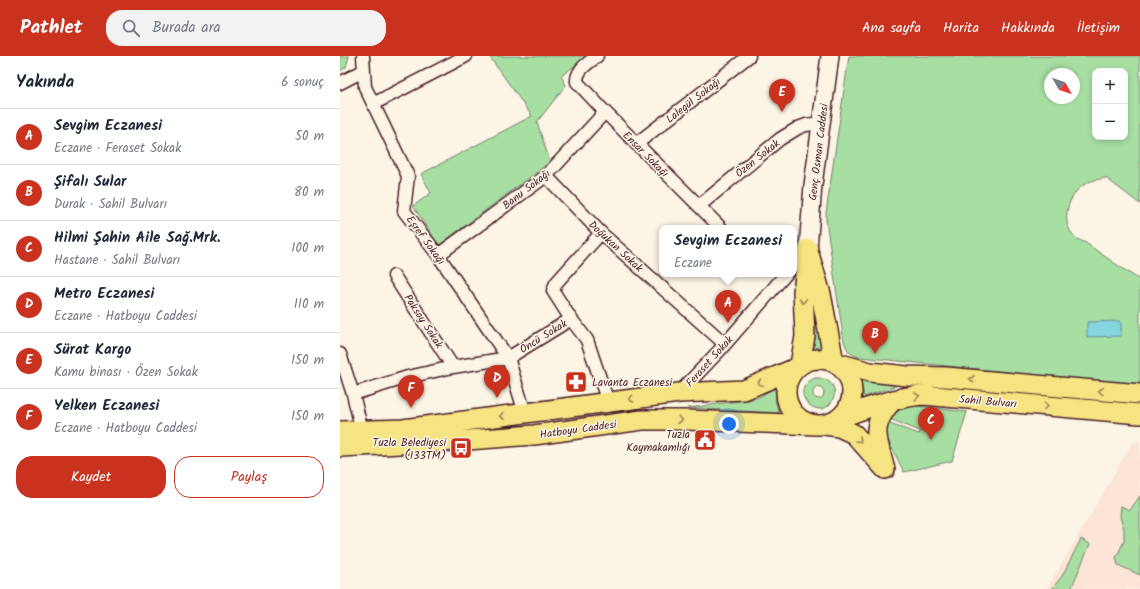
<!DOCTYPE html>
<html lang="tr">
<meta charset="utf-8">
<style>
:root{--surface:#fff;--page:#f2f2f3;--text:#1f2937;--muted:#747a83;--line:#e0e1e3;--accent:#c8321e}
body{margin:0;font-family:Kalam,sans-serif;background:var(--page);color:var(--text)}
.controls{position:absolute;right:12px;top:12px;display:grid;overflow:hidden;border-radius:8px;box-shadow:0 2px 6px #0003}
.controls button{width:36px;height:36px;display:grid;place-items:center;padding:0;border:0;border-bottom:1px solid var(--line);background:var(--surface);color:var(--text);font:20px sans-serif}
.compass{position:absolute;left:704px;top:12px;width:36px;height:36px;border-radius:50%;background:var(--surface);box-shadow:0 2px 6px #0003;rotate:130deg}
.you{position:absolute;left:389px;top:368px;width:14px;height:14px;margin:-10px;border:3px solid #fff;border-radius:50%;background:#1a73e8;box-shadow:0 0 0 6px #1a73e833}
.badge{display:grid;place-items:center;width:26px;height:26px;border-radius:50%;background:var(--accent);color:#fff;font-size:13px;font-weight:700}
.pin{position:absolute;translate:-50% -33px;filter:drop-shadow(0 1px 2px #0008)}
.pin::after{content:'';position:absolute;top:21px;width:14px;height:12px;background:inherit;clip-path:polygon(0 0,100% 0,50% 100%)}
.popup{position:absolute;left:319px;top:169px;width:138px;height:52px;box-sizing:border-box;display:grid;place-content:center;border-radius:8px;background:var(--surface);filter:drop-shadow(0 1px 3px #0005);font-size:13px;white-space:nowrap;color:var(--muted)}
.popup b{font-size:15px;color:var(--text)}
.popup::after{content:'';position:absolute;left:50%;top:100%;margin-left:-8px;border:8px solid transparent;border-top-color:var(--surface)}
.list{margin:0;padding:0;list-style:none}
h2{display:flex;justify-content:space-between;align-items:center;height:52px;margin:0;padding:0 16px;font-size:17px}
h2 small{font-size:13px;font-weight:400;color:var(--muted)}
.list li{display:grid;grid-template-columns:26px 1fr auto;gap:12px;align-items:center;box-sizing:border-box;height:56px;padding:0 16px;border-top:1px solid var(--line)}
.list b{display:block;font-size:15px;white-space:nowrap}
.list p{margin:0;font-size:13px;white-space:nowrap;color:var(--muted)}
.list em{font-size:13px;font-style:normal;color:var(--muted)}
.actions{display:flex;gap:8px;padding:12px 16px}
.actions a{flex:1;padding:9px 0;border:1px solid var(--accent);border-radius:16px;text-align:center;font-size:14px;color:var(--accent)}
.actions .main{background:var(--accent);color:#fff}
.icon{flex:none;width:22px;height:22px;fill:none;stroke:currentColor;stroke-width:2;stroke-linecap:round;stroke-linejoin:round}
.map{position:relative;flex:none;width:800px;height:533px;overflow:hidden}
header{display:flex;align-items:center;gap:24px;box-sizing:border-box;height:56px;padding:0 20px;background:var(--accent);color:#fff}
header strong{font-size:19px}
nav{display:flex;gap:22px;margin-inline-start:auto;font-size:14px}
.search{width:280px;height:36px;background:var(--page);display:flex;align-items:center;gap:10px;box-sizing:border-box;padding:0 14px;border-radius:16px;color:var(--muted);font-size:15px}
main{display:flex}
aside{flex:1;background:var(--surface)}
.map>svg:first-child{display:block}
.built{fill:#fce5d6}
.green{fill:#a7dfa3;stroke:#787f67;fill-rule:evenodd}
.water{fill:#85d5e1;stroke:#6d8c98}
.lines{fill:none;stroke-linecap:round;stroke-linejoin:round}
.street-casing{stroke:#4a1f2b;stroke-width:15}
.secondary-casing{stroke:#4a1f2b;stroke-width:20}
.primary-casing{stroke:#4a1f2b;stroke-width:22}
.street{stroke:#fcf5e5;stroke-width:12}
.secondary{stroke:#fcf5e5;stroke-width:17}
.primary{stroke:#f6e381;stroke-width:19}
.oneway{stroke:#a08156}
.labels{text-anchor:middle;stroke-width:3;stroke-linejoin:round;paint-order:stroke}
.street-label{font-size:11px;fill:#4a1f2b;stroke:#fcf5e5}
.poi-label{font-size:11px;fill:#4a1f2b;stroke:#fcf5e5;text-anchor:end}
</style>
<header>
<strong>Pathlet</strong>
<div class="search"><svg class="icon" aria-label="search" viewBox="0 0 24 24"><circle cx="10" cy="10" r="6"/><path d="M15 15l6 6"/></svg>Burada ara</div>
<nav><a>Ana sayfa</a><a>Harita</a><a>Hakkında</a><a>İletişim</a></nav>
</header>
<main>
<aside>
<h2>Yakında<small>6 sonuç</small></h2>
<ul class="list">
<li><span class="badge">A</span><div><b>Sevgim Eczanesi</b><p>Eczane · Feraset Sokak</p></div><em>50 m</em></li>
<li><span class="badge">B</span><div><b>Şifalı Sular</b><p>Durak · Sahil Bulvarı</p></div><em>80 m</em></li>
<li><span class="badge">C</span><div><b>Hilmi Şahin Aile Sağ.Mrk.</b><p>Hastane · Sahil Bulvarı</p></div><em>100 m</em></li>
<li><span class="badge">D</span><div><b>Metro Eczanesi</b><p>Eczane · Hatboyu Caddesi</p></div><em>110 m</em></li>
<li><span class="badge">E</span><div><b>Sürat Kargo</b><p>Kamu binası · Özen Sokak</p></div><em>150 m</em></li>
<li><span class="badge">F</span><div><b>Yelken Eczanesi</b><p>Eczane · Hatboyu Caddesi</p></div><em>150 m</em></li>
</ul>
<div class="actions"><a class="main">Kaydet</a><a>Paylaş</a></div>
</aside>
<div class="map">
<svg width="800" height="533" viewBox="0 0 800 533">
<rect width="100%" height="100%" fill="#fcf5e5"/>
<filter id="ink" filterUnits="userSpaceOnUse"><feTurbulence type="fractalNoise" baseFrequency=".025" numOctaves="2"/><feDisplacementMap in="SourceGraphic" scale="8" xChannelSelector="R" yChannelSelector="G"/><feConvolveMatrix kernelMatrix="1 2 1 2 8 2 1 2 1" color-interpolation-filters="sRGB"/></filter>
<g filter="url(#ink)">
<path class="built" d="M800,384v149h-93l85,-146z"/>
<path class="green" d="M0,0h9l-3,11 -6,4z
M149,0h99l-27,20 5,9 -29,37 13,40 -111,83 -26,-39 18,-13 -10,-19 111,-58z
M509,0h291v148l-34,-26c-6,1 -15,2 -21,6 -17,10 -26,38 -10,53 3,3 7,4 11,6 18,13 35,25 54,37v106l-280,-29c-12,-2 -15,-10 -17,-21l-17,-116v-7zM755,15h30v66h-30zM710,18h24v24h-24z
M471,234l12,57 -11,1z
M475,322c12,-1 24,8 18,21 -12,27 -49,-8 -18,-21zM477,331l4,1 3,4 -1,5c-4,3 -8,2 -10,-2v-4z
M521,324l40,4 -37,13z
M435,331l1,17 3,9 -91,-5 65,-9 8,-3z
M571,350h6l50,6 -15,49 -48,11 -17,-34 -2,-5 2,-10 32,11 1,-3 -30,-12 8,-8z
M800,440v79l-22,-10 -2,-7 8,-17v-12l-4,-12 1,-11 9,4z
M741,483l9,5 -19,45h-19l10,-13z"/>
<path class="water" d="M781,265v15l-34,1v-15z"/>
<g class="lines">
<g class="street-casing">
<path id="street" d="M23,0l2,31 43,89 -4,35 34,44 70,103 17,55
M257,0c-8,7 -21,13 -20,26l28,30 116,116
M0,27l23,-12
M33,48l93,-48
M296,88l113,-88
M206,120l55,57 124,111
M359,150l81,-67 18,-11 8,-3 15,-2
M261,177l-45,50 -3,8 18,28 16,21 21,62
M98,199l108,-79 59,-64
M454,208l14,-15
M54,220l59,91
M0,298l13,40 9,37
M339,337l40,-42 67,-77
M13,338l55,-17 45,-10 55,-9 63,-39"/>
</g>
<g class="secondary-casing">
<path id="secondary" d="M468,193l5,-64 17,-129"/>
</g>
<g class="primary-casing">
<path id="primary" d="M469,198l12,40 13,68
M446 336a33 33 0 1 1 66 0a33 33 0 1 1-66 0Z
M497,307l33,9 37,4 39,1 194,17
M460,309l5,-29 -2,-44 5,-43
M499,362c28,-10 54,-20 83,-23l218,19
M485,369l14,2 15,7 31,35
M0,375l63,-2 276,-36 65,-3 52,-22
M0,391l101,-5 93,-7 108,-15h43l132,5
M544,410c-8,-30 -14,-41 9,-66"/>
</g>
<use href="#street" class="street"/>
<use href="#secondary" class="secondary"/>
<use href="#primary" class="primary"/>
</g>
<defs><path id="oneway-chevron" d="M-2-3.5L2.5 0L-2 3.5" fill="none" stroke-width="1.6" stroke-linecap="round" stroke-linejoin="round"/></defs>
<g class="oneway">
<use href="#oneway-chevron" transform="translate(463 245) rotate(88)"/>
<use href="#oneway-chevron" transform="translate(632 323) rotate(-174)"/>
<use href="#oneway-chevron" transform="translate(420 327) rotate(157)"/>
<use href="#oneway-chevron" transform="translate(761 335) rotate(-175)"/>
<use href="#oneway-chevron" transform="translate(577 340) rotate(-5)"/>
<use href="#oneway-chevron" transform="translate(291 343) rotate(173)"/>
<use href="#oneway-chevron" transform="translate(706 350) rotate(5)"/>
<use href="#oneway-chevron" transform="translate(162 360) rotate(172)"/>
<use href="#oneway-chevron" transform="translate(340 364)"/>
<use href="#oneway-chevron" transform="translate(519 384) rotate(46)"/>
</g>
</g>
<defs>
<g id="pharmacy-square" transform="scale(1.15)"><rect x="-9" y="-9" width="18" height="18" rx="4" fill="#c8321e" stroke="#fcf5e5"/><path d="M-2-6h4v4h4v4h-4v4h-4v-4h-4v-4h4Z" fill="#fff"/></g>
<g id="civic-square" transform="scale(1.15)"><rect x="-9" y="-9" width="18" height="18" rx="4" fill="#c8321e" stroke="#fcf5e5"/><path d="M-.6-6.5H3V-4.5H.6V-3L4-1V1h2V6H-6V1h2V-1L-.6-3ZM-1.2 2.5V6h2.4V2.5Z" fill="#fff"/></g>
<g id="bus-square" transform="scale(1.15)"><rect x="-9" y="-9" width="18" height="18" rx="4" fill="#c8321e" stroke="#fcf5e5"/><path d="M-5-6H5V4H4V6H2V4H-2V6H-4V4H-5ZM-3.5-4V0h7V-4ZM-3.5 1.2v1.5H-2V1.2ZM2 1.2v1.5H3.5V1.2Z" fill="#fff"/></g>
</defs>
<g fill-rule="evenodd">
<use href="#pharmacy-square" x="236" y="326"/>
<use href="#civic-square" x="365" y="384"/>
<use href="#bus-square" x="121" y="392"/>
</g>
<g class="labels">
<g class="street-label">
<text transform="translate(353 44) rotate(-38)" y="4">Lalegül Sokağı</text>
<text transform="translate(478 96) rotate(-83)" y="4">Genç Osman Caddesi</text>
<text transform="translate(306 98) rotate(45)" y="4">Ensar Sokağı</text>
<text transform="translate(417 102) rotate(-39)" y="4">Özen Sokak</text>
<text transform="translate(186 133) rotate(-38)" y="4">Banu Sokağı</text>
<text transform="translate(86 184) rotate(54)" y="4">Eşref Sokağı</text>
<text transform="translate(276 190) rotate(43)" y="4">Doğukan Sokak</text>
<text transform="translate(84 265) rotate(57)" y="4">Paksoy Sokak</text>
<text transform="translate(203 280) rotate(-32)" y="4">Öncü Sokak</text>
<text transform="translate(369 305) rotate(-48)" y="4">Feraset Sokak</text>
<text transform="translate(648 345) rotate(5)" y="4">Sahil Bulvarı</text>
<text transform="translate(238 373) rotate(-8)" y="4">Hatboyu Caddesi</text>
</g>
<g class="poi-label">
<text x="252" y="330" text-anchor="start">Lavanta Eczanesi</text>
<text x="350" y="382">Tuzla<tspan x="350" dy="13">Kaymakamlığı</tspan></text>
<text x="106" y="390">Tuzla Belediyesi<tspan x="106" dy="13">(133TM)</tspan></text>
</g>
</g>
</svg>
<div class="controls">
<button>+</button>
<button>−</button>
</div>
<svg class="compass" viewBox="-18 -18 36 36"><path d="M0-13l5 13h-10z" fill="#e53935"/><path d="M0 13l5-13h-10z" fill="#747a83"/></svg>
<div class="you"></div>
<div class="pin badge" style="left:388px;top:267px">A</div>
<div class="popup"><b>Sevgim Eczanesi</b>Eczane</div>
<div class="pin badge" style="left:535px;top:298px">B</div>
<div class="pin badge" style="left:591px;top:384px">C</div>
<div class="pin badge" style="left:157px;top:342px">D</div>
<div class="pin badge" style="left:442px;top:56px">E</div>
<div class="pin badge" style="left:71px;top:352px">F</div>
</div>
</main>
